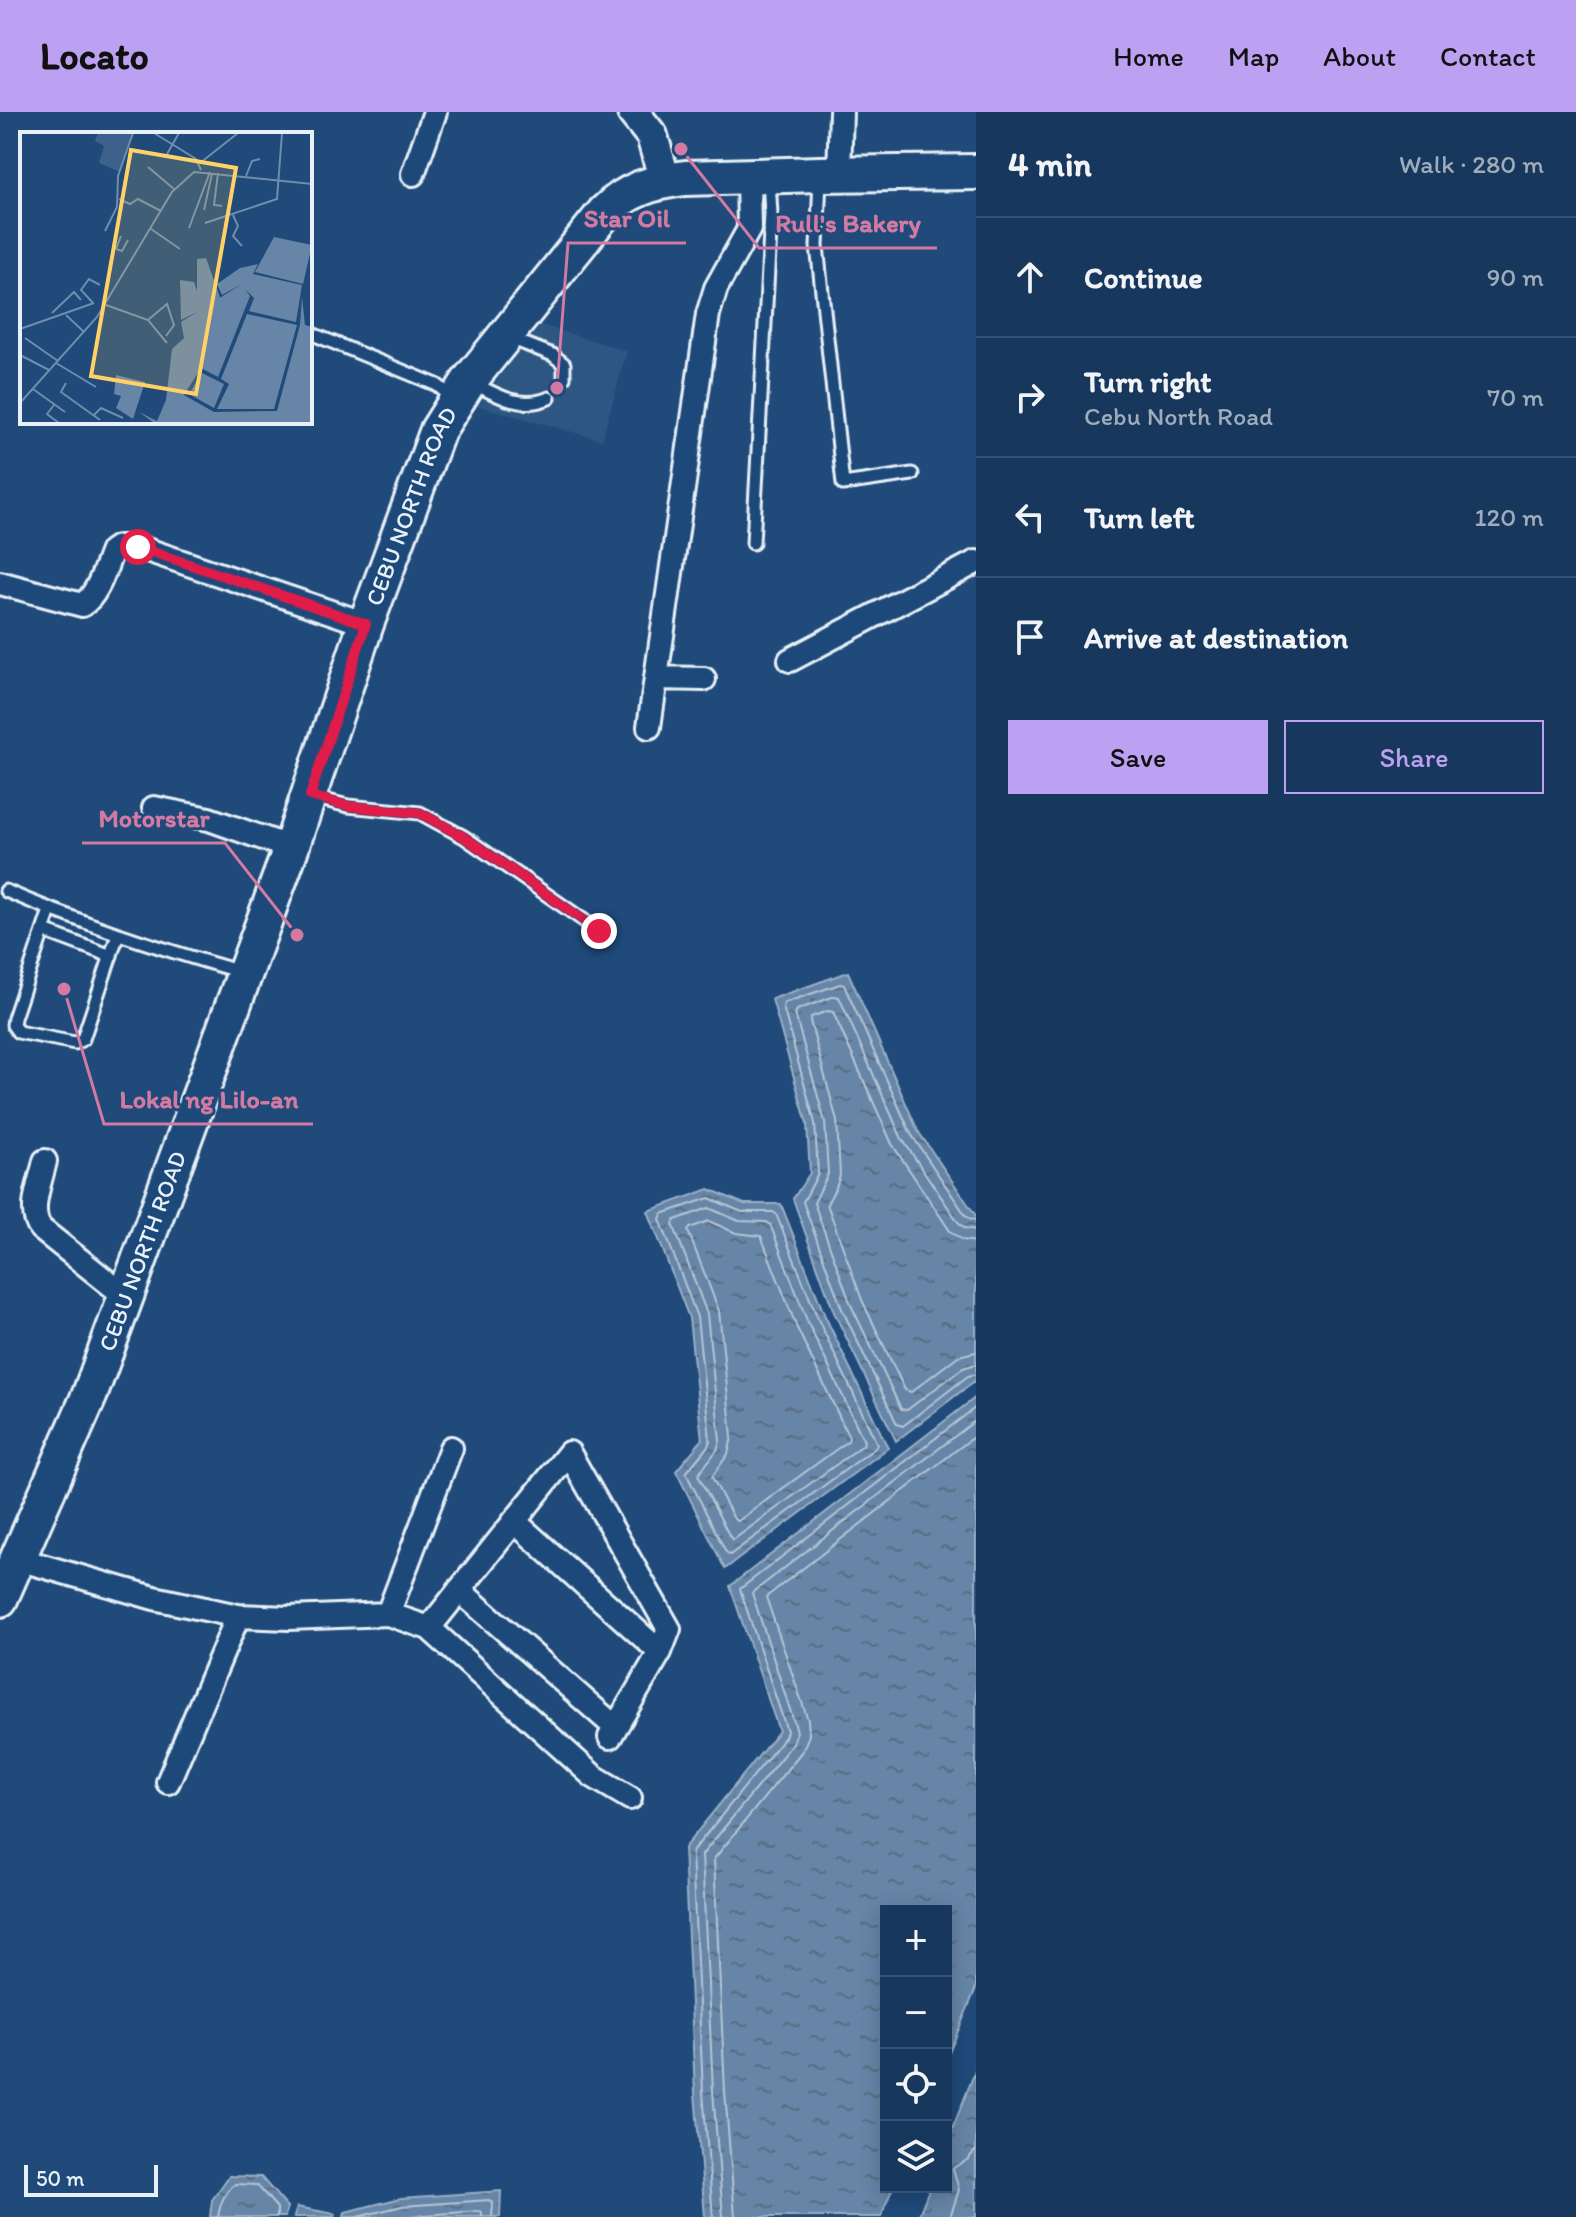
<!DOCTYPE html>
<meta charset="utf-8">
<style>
:root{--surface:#17385c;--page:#244365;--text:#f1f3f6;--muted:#9eacbb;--line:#365272;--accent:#bca0f2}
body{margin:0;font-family:Itim,sans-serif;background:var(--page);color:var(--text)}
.controls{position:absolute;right:24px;bottom:24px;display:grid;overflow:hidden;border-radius:0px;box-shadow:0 4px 20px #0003}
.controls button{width:72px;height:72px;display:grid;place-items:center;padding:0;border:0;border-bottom:2px solid var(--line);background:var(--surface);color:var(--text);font:40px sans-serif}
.scale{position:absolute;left:24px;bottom:20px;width:134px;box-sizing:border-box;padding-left:8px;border:4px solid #e8f1f8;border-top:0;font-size:22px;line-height:28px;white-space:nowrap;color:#e8f1f8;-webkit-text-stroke:6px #1f4a7a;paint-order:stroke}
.stop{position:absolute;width:24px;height:24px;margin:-18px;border:6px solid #e11d48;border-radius:50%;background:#fff}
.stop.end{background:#e11d48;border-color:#fff;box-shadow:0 2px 8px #0008}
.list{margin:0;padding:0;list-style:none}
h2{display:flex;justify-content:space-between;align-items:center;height:104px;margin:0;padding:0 32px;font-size:34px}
h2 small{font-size:26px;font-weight:400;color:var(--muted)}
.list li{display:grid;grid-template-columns:52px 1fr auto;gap:24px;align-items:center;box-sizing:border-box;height:120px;padding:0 32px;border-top:2px solid var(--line)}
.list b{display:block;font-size:30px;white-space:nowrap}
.list p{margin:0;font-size:26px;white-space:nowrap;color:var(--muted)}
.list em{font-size:26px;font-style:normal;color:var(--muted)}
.actions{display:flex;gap:16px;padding:24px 32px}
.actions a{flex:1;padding:18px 0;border:2px solid var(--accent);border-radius:0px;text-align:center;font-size:28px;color:var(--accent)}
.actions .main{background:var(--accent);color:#111}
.icon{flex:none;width:44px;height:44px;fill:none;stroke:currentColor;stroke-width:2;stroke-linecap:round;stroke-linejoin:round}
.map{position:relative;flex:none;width:976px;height:2105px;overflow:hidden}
header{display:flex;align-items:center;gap:48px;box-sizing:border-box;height:112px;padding:0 40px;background:var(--accent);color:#111}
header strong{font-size:38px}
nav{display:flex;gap:44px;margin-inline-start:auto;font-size:28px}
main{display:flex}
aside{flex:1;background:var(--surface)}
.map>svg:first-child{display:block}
.built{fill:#2e5683}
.water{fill:url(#water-ripples);stroke:#9ab0c7;stroke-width:2}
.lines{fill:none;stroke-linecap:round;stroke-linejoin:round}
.shore{stroke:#b4c6d8;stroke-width:2}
.lane-casing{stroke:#e8f1f8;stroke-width:17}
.street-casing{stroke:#e8f1f8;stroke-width:28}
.secondary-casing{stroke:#e8f1f8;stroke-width:36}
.primary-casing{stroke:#e8f1f8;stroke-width:40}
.lane{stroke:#1f4a7a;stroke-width:11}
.street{stroke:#1f4a7a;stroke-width:22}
.secondary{stroke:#1f4a7a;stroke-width:30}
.primary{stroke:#1f4a7a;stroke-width:34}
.route{stroke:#e11d48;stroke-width:10}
.labels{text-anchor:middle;stroke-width:6;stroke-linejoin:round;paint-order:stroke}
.street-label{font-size:24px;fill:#e8f1f8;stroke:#1f4a7a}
.inset-road{fill:none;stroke:#6f8dac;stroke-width:2}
.view{fill:#ffd166;fill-opacity:0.15;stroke:#ffd166;stroke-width:4}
.inset-edge{fill:none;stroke:#e8f1f8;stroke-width:4}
.leader{fill:none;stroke:#d37aa2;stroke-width:3}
.callout-dot{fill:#d37aa2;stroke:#1f4a7a;stroke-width:3}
.callout-label{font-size:26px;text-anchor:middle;font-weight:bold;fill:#d37aa2;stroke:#1f4a7a;stroke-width:6;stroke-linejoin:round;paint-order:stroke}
</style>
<header>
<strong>Locato</strong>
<nav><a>Home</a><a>Map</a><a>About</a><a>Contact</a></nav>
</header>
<main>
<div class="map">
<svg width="976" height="2105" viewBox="0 0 976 2105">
<defs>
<pattern id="water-ripples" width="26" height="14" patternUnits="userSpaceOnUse" patternTransform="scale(2)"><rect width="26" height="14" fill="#6685a7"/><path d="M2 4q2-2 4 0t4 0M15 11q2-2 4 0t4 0" fill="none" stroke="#596d82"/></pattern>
</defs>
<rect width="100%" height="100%" fill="#1f4a7a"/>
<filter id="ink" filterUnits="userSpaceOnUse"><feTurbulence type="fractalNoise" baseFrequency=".0125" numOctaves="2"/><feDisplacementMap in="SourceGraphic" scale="16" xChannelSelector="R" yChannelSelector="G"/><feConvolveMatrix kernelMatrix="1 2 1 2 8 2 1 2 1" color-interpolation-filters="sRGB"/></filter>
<g filter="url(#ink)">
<path class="built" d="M538,212l89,27 -25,89 -124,-34z"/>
<path class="water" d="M848,860l70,159 58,85v164l-80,61 -62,-129 -41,-113 17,-26 -3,-49 -35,-125z
M709,1077l35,15h37l44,112 63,132 -163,121 -49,-98 26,-31 -13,-122 -41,-107z
M976,1285v591l-30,72v-149h-60v276h7l-12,30h-176l-10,-124 -11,-245 95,-117 -49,-145z
M976,1957v148h-58l12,-30h16v-42z
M229,2064l32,1 26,30 -2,10h-75l2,-17z
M501,2079l-1,26h-156l1,-5 56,-14z
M297,2095l38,7 -1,3h-40z"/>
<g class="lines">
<path class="shore" d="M709,1086l33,14h31l3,2 42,105 59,125 -2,4 -145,107 -4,-3 -40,-79 22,-27 2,-6 -13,-123 -37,-98 2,-5z
M709,1096l30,13 28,1 3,2 38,99 56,118 -1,4 -130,95 -3,-3 -32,-62 19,-25 3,-9 -13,-127 -34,-90 2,-4z
M976,1108l-5,-1 -5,-3 -55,-82 -67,-149 -4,-1 -56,19 -1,4 32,116 3,51 -15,28 39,107 55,115 6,2 65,-50 8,-2
M709,1109l27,12 25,3 36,92 52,109 -1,4 -110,80 -4,-2 -22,-42 16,-23 4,-17 -13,-126 -31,-80 2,-3z
M976,1118l-11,-2 -7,-6 -56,-83 -63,-142 -4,-1 -38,14 -2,4 30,108 3,52 -14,29 37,102 50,104 6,1 56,-42 13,-4
M976,1130l-13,-2 -13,-9 -58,-87 -59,-132 -5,-1 -17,6 -1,4 27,100 3,54 -3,10 -10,19 35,96 43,90 6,2 47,-36 18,-4
M218,2105c2,-13 6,-25 17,-33l22,1 20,23v9
M357,2105l45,-11 87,-6 4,3 -1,14
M398,2105l80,-6 4,1v5
M713,2105l-10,-125 -11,-240 93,-115 2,-6 -47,-142 236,-182
M723,2105l-10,-126 -11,-236 91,-112 4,-12 -45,-138 224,-173
M735,2105l-10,-126 -11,-232 89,-109 6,-15 -1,-15 -42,-123 210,-162
M950,2105l9,-27 -6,-22 14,-8 9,-10"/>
<g class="lane-casing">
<path id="lane" d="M820,67l-3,67 26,238 69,-10
M310,221l127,52 17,14
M510,226l43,17 11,9v14
M473,271c25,13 48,27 76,15
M753,431l18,-329 -2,-34
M312,685l36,9 72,7 44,24 135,94
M6,779c76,33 155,58 235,81
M50,798l-36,108 -1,7 5,7 57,11 8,-4 35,-105
M44,819l67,25"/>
</g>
<g class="street-casing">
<path id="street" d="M839,61l2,-61
M413,62l22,-62
M0,471l82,22c16,-10 23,-37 30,-54l6,-4h20l228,77
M790,548l186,-98
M656,566l48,1
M649,615l59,-413 8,-26 33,-59 -1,-53
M154,696l55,11 82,29
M45,1049c-4,20 -18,51 -4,68l84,67
M514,1409l146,131
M18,1447l136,39 84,18 51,2 99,-4 41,14 164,148 37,22
M459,1478l156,137
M388,1502l63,-166
M429,1516l140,-175 100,176 -9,23 -50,85
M168,1670l70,-166"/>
</g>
<g class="secondary-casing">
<path id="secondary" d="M633,0l19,24 13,45"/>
</g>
<g class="primary-casing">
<g id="primary">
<path id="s1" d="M0,1487l90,-205 201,-546 75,-224 72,-194 31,-49 136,-169c23,-23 48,-30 80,-34l135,-4 156,-2"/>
</g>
</g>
<use href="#lane" class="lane"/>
<use href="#street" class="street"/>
<use href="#secondary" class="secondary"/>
<use href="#primary" class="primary"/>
</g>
</g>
<g class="lines" filter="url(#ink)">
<path class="route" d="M138,435l228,77 -56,172 38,10 72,7 44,24 135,94"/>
</g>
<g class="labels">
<g class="street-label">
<text dy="8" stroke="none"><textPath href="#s1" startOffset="1168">CEBU NORTH ROAD</textPath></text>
<text dy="8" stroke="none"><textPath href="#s1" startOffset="376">CEBU NORTH ROAD</textPath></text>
</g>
</g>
<g transform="translate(20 20)">
<rect width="292" height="292" fill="#1f4a7a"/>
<path d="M78,1h35l-13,39 -21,-9 5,-17 -9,-5z" fill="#3c628c"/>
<path d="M254,105l38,8 -9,39 -48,-12zM186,126l15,42 -40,20 -1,-40 14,2 3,9v-32zM238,132l-5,10 49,11 -6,37 -47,-11 5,-13 -9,-9 5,7 -32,81 -17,-9 -17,27 30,17 63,-1 23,-86 2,-28 3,28 7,2v96h-158l-15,-11 18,9 9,-21 6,-51 12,-11 -3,-16 61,-38 -20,11 -5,-11 23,-16zM227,182l50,11 -23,84h-57l12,-25 -8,-5zM182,241l22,11 -10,24 -25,-14zM96,243l29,7 -12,37 -17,-11 5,-12 -7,-2z" fill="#6685a7"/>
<path class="inset-road" d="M134,1l42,26 5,11M147,22l12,-21M180,31l38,-30M128,35l26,22M198,41l-4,32 8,1M226,44l6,-15 8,-2M99,67l11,5 8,-5 23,12M184,78l8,-36M213,83l5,11 -5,10 9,10M185,91l72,-24 5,-66M169,96l21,-56M131,97l29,20M85,99l12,-24 1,-31 15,-43M101,104l-5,13 6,2 6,-11M73,171l-12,-13 8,-11 11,6M86,173l42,15 19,23M32,181l22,-21 7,8M46,183l18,17M128,188l19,-16 7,21 -8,11M0,197l74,-26M5,206l33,23M0,223l29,15M36,231l40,24M46,251l-5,9 39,28M13,257l32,23M0,271l77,-86 75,-125 22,-20 118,12M34,273l-7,9 12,9M73,284l8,-8 22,10"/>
<path class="view" d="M111,18l105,18 -40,226 -105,-18z"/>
<rect width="292" height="292" class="inset-edge"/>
</g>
<path class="leader" d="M557 276L568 131H686M681 37L759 136H937M297 823L225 731H82M64 877L104 1012H313"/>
<g class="callout-dot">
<circle cx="557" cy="276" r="8"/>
<circle cx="681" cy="37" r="8"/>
<circle cx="297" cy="823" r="8"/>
<circle cx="64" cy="877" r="8"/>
</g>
<g class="callout-label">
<text x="627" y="115">Star Oil</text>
<text x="848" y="120">Rull's Bakery</text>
<text x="154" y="715">Motorstar</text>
<text x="209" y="996">Lokal ng Lilo-an</text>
</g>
</svg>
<div class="controls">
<button>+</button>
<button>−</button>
<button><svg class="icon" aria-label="locate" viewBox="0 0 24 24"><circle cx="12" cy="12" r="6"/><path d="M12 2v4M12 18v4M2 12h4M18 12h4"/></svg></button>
<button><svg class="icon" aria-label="layers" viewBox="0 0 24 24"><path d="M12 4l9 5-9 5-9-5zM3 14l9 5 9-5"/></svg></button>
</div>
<div class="scale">50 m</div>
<div class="stop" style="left:138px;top:435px"></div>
<div class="stop end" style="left:599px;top:819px"></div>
</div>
<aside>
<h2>4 min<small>Walk · 280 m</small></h2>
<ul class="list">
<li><svg class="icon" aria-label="ahead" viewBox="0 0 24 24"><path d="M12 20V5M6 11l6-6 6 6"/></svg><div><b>Continue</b></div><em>90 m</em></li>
<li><svg class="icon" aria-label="right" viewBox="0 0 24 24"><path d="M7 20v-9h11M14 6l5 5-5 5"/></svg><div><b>Turn right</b><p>Cebu North Road</p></div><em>70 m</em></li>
<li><svg class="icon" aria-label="left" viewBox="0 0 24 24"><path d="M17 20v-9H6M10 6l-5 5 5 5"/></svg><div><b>Turn left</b></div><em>120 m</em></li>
<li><svg class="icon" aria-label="arrive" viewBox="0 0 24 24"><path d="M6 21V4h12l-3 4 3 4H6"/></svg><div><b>Arrive at destination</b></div></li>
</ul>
<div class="actions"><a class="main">Save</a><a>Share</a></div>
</aside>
</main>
